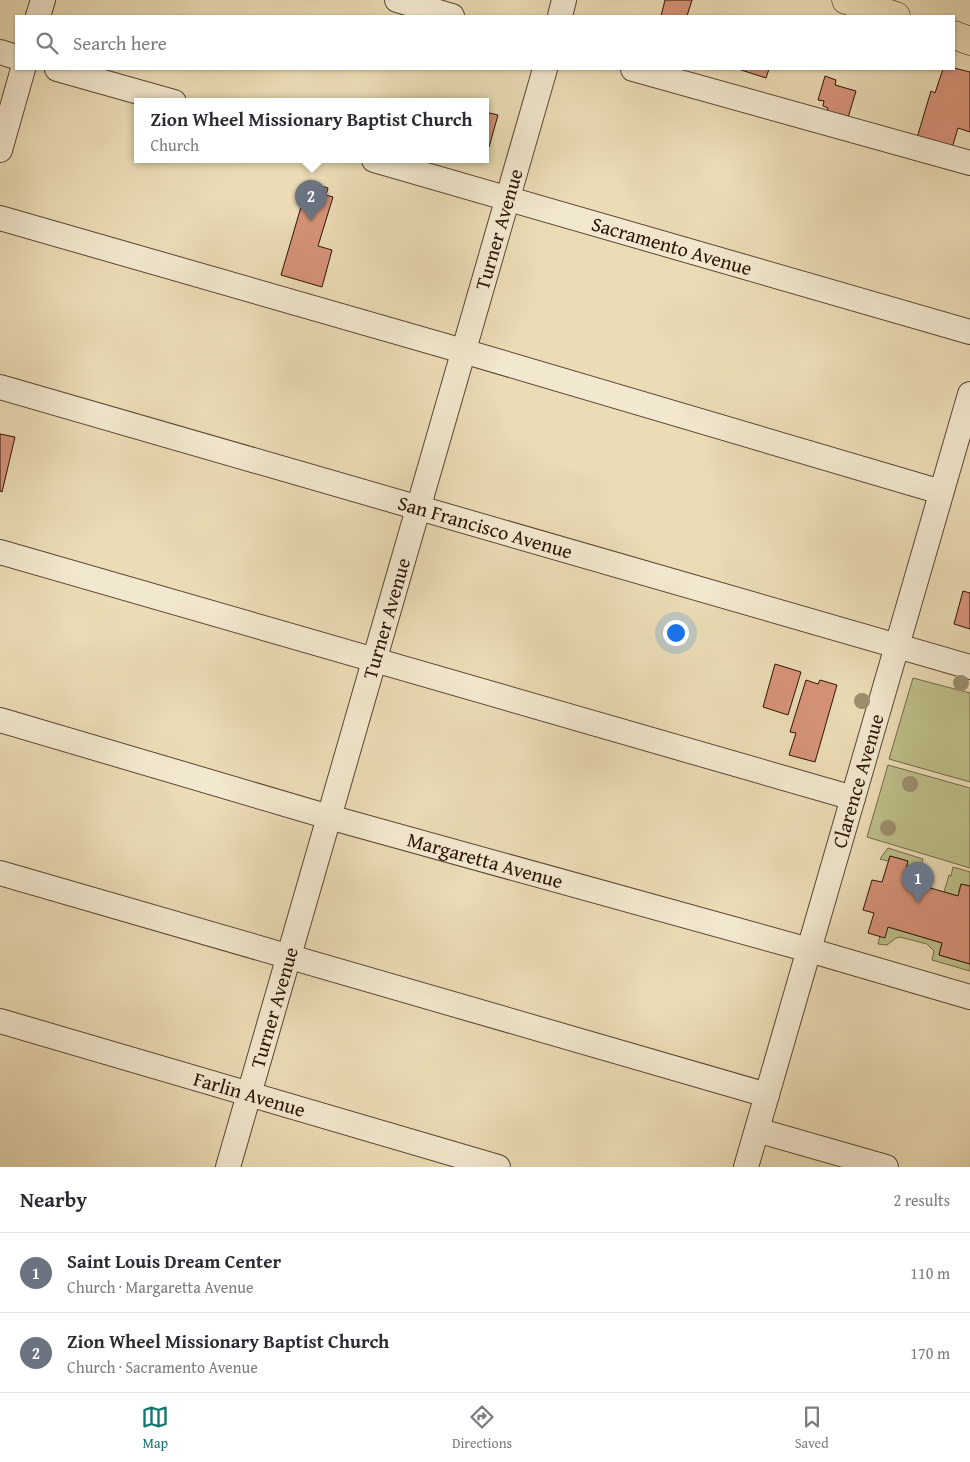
<!DOCTYPE html>
<meta charset="utf-8">
<style>
:root{--surface:#fff;--page:#f2f2f3;--text:#2b2b33;--muted:#7c7c81;--line:#e1e1e2;--accent:#0f766e}
body{margin:0;font-family:"Gentium Book Plus",serif;background:var(--page);color:var(--text)}
.you{position:absolute;left:675px;top:632px;width:18px;height:18px;margin:-12px;border:4px solid #fff;border-radius:50%;background:#1a73e8;box-shadow:0 0 0 8px #1a73e833}
.badge{display:grid;place-items:center;width:32px;height:32px;border-radius:50%;background:var(--accent);color:#fff;font-size:16px;font-weight:700}
.pin{position:absolute;translate:-50% -41px;filter:drop-shadow(0 1px 2px #0008)}
.pin::after{content:'';position:absolute;top:26px;width:18px;height:15px;background:inherit;clip-path:polygon(0 0,100% 0,50% 100%)}
.popup{position:absolute;left:134px;top:98px;width:355px;height:65px;box-sizing:border-box;display:grid;place-content:center;border-radius:0px;background:var(--surface);filter:drop-shadow(0 1px 4px #0005);font-size:16px;white-space:nowrap;color:var(--muted)}
.popup b{font-size:19px;color:var(--text)}
.popup::after{content:'';position:absolute;left:50%;top:100%;margin-left:-10px;border:10px solid transparent;border-top-color:var(--surface)}
.list{margin:0;padding:0;list-style:none}
h2{display:flex;justify-content:space-between;align-items:center;height:65px;margin:0;padding:0 20px;font-size:21px}
h2 small{font-size:16px;font-weight:400;color:var(--muted)}
.list li{display:grid;grid-template-columns:32px 1fr auto;gap:15px;align-items:center;box-sizing:border-box;height:80px;padding:0 20px;border-top:1px solid var(--line)}
.list b{display:block;font-size:19px;white-space:nowrap}
.list p{margin:0;font-size:16px;white-space:nowrap;color:var(--muted)}
.list em{font-size:16px;font-style:normal;color:var(--muted)}
.icon{flex:none;width:28px;height:28px;fill:none;stroke:currentColor;stroke-width:2;stroke-linecap:round;stroke-linejoin:round}
.map{position:relative;flex:none;width:970px;height:1167px;overflow:hidden}
.search{position:absolute;background:var(--surface);box-shadow:0 1px 4px #0004;left:15px;right:15px;top:15px;height:55px;display:flex;align-items:center;gap:12px;box-sizing:border-box;padding:0 18px;border-radius:0px;color:var(--muted);font-size:19px}
.sheet{height:225px;background:var(--surface)}
nav{display:flex;justify-content:space-around;align-items:center;box-sizing:border-box;height:70px;border-top:1px solid var(--line);background:var(--surface);font-size:14px;color:var(--muted)}
nav a{display:grid;justify-items:center;gap:2px}
nav .on{color:var(--accent)}
.map>svg:first-child{display:block}
.green{fill:#bdbf8a;stroke:#746948}
.building{fill:#d79379;stroke:#2b1306}
.lines{fill:none;stroke-linecap:round;stroke-linejoin:round}
.minor-casing{stroke:#5b4532;stroke-width:26}
.major-casing{stroke:#2b1306;stroke-width:29}
.minor{stroke:#f2e8cf;stroke-width:24}
.major{stroke:#ebdcb5;stroke-width:28}
.tree{fill:#9d8e6e}
.labels{text-anchor:middle;stroke-width:4;stroke-linejoin:round;paint-order:stroke}
.street-label{font-size:20px;fill:#2b1306;stroke:#f2e8cf}
</style>
<div class="map">
<svg width="970" height="1167" viewBox="0 0 970 1167">
<rect width="100%" height="100%" fill="#ebdcb5"/>
<filter id="stains"><feTurbulence type="fractalNoise" baseFrequency=".004" numOctaves="4"/><feColorMatrix values="0 0 0 0 .2 0 0 0 0 .09 0 0 0 0 .02 0 0 0 .5 -.17"/></filter>
<radialGradient id="worn" r=".72"><stop offset=".6" stop-color="#630" stop-opacity="0"/><stop offset="1" stop-color="#630" stop-opacity=".3"/></radialGradient>
<path class="green" d="M913,678l57,15v89l-81,-23z
M888,765l82,23v80l-103,-31z
M888,848l35,11 -7,24 -13,-3 5,-19 -18,-5 -2,5 -8,-2z
M953,867l17,5v14l-9,-2 -3,12 -14,-4 5,-17 2,1z
M888,927l54,16 -3,12 31,9v7l-38,-11 2,-9 -7,-7 -27,-7 -4,1 -9,7 -9,-1 2,-8z"/>
<path class="building" d="M665,0h27l-5,16h-26z
M954,68l16,4v60l-12,-4 -7,23 -35,-10 15,-50 4,2 8,-24z
M741,69h28l-3,9 -25,-8z
M825,76l11,4 -1,5 21,6 -9,30 -21,-6 2,-7 -5,-2 1,-5 -6,-1z
M485,112l13,3 -9,32 -4,-1z
M315,184l13,4 -2,7 7,2 -15,49 14,4 -10,37 -41,-12 25,-85 7,1z
M0,434l15,3 -13,55 -2,-1z
M963,591l7,2v36l-16,-5z
M775,664l26,8 -13,43 -25,-8z
M806,680l12,4 2,-4 17,5 -22,77 -26,-7 7,-22 -6,-1z
M890,856l18,5 -5,19 55,16 3,-12 9,2v78l-31,-9 3,-12 -54,-16 -3,11 -17,-5 6,-20 -11,-3 9,-30 10,2z"/>
<g class="lines">
<g class="minor-casing">
<g id="minor">
<path d="M397,0l55,16"/>
<path d="M38,16l5,-16"/>
<path d="M560,16l4,-16"/>
<path d="M0,52l16,5"/>
<path d="M57,69l117,33"/>
<path d="M633,69l337,94"/>
<path d="M0,150l23,-81"/>
<path id="s1" d="M374,160l596,172"/>
<path d="M0,218l463,133 478,141"/>
<path id="s2" d="M0,387l970,280"/>
<path d="M0,552l853,246"/>
<path id="s3" d="M0,720l329,97 480,133 161,47"/>
<path d="M0,873l767,222"/>
<path id="s4" d="M0,1021l498,146"/>
<path d="M757,1130l129,37"/>
<path id="s5" d="M228,1167l317,-1098"/>
<path id="s6" d="M746,1167l224,-773"/>
</g>
</g>
<g class="major-casing">
<path id="major" d="M846,0l50,16
M954,35l16,6"/>
</g>
<use href="#minor" class="minor"/>
<use href="#major" class="major"/>
</g>
<g class="tree">
<circle cx="961" cy="683" r="8"/>
<circle cx="862" cy="701" r="8"/>
<circle cx="910" cy="784" r="8"/>
<circle cx="888" cy="828" r="8"/>
</g>
<g class="labels">
<g class="street-label">
<text dy="7" stroke="none"><textPath href="#s5" startOffset="976">Turner Avenue</textPath></text>
<text dy="7" stroke="none"><textPath href="#s1" startOffset="310">Sacramento Avenue</textPath></text>
<text dy="7" stroke="none"><textPath href="#s2" startOffset="505">San Francisco Avenue</textPath></text>
<text dy="7" stroke="none"><textPath href="#s5" startOffset="571">Turner Avenue</textPath></text>
<text dy="7" stroke="none"><textPath href="#s6" startOffset="402">Clarence Avenue</textPath></text>
<text dy="7" stroke="none"><textPath href="#s3" startOffset="505">Margaretta Avenue</textPath></text>
<text dy="7" stroke="none"><textPath href="#s5" startOffset="166">Turner Avenue</textPath></text>
<text dy="7" stroke="none"><textPath href="#s4" startOffset="260">Farlin Avenue</textPath></text>
</g>
</g>
<rect width="100%" height="100%" filter="url(#stains)"/>
<rect width="100%" height="100%" fill="url(#worn)"/>
</svg>
<div class="you"></div>
<div class="pin badge" style="left:918px;top:903px;background:#6b7280">1</div>
<div class="pin badge" style="left:311px;top:221px;background:#6b7280">2</div>
<div class="popup"><b>Zion Wheel Missionary Baptist Church</b>Church</div>
<div class="search"><svg class="icon" aria-label="search" viewBox="0 0 24 24"><circle cx="10" cy="10" r="6"/><path d="M15 15l6 6"/></svg>Search here</div>
</div>
<section class="sheet">
<h2>Nearby<small>2 results</small></h2>
<ul class="list">
<li><span class="badge" style="background:#6b7280">1</span><div><b>Saint Louis Dream Center</b><p>Church · Margaretta Avenue</p></div><em>110 m</em></li>
<li><span class="badge" style="background:#6b7280">2</span><div><b>Zion Wheel Missionary Baptist Church</b><p>Church · Sacramento Avenue</p></div><em>170 m</em></li>
</ul>
</section>
<nav>
<a class="on"><svg class="icon" aria-label="map" viewBox="0 0 24 24"><path d="M3 6l6-2 6 2 6-2v14l-6 2-6-2-6 2zM9 4v14M15 6v14"/></svg>Map</a>
<a><svg class="icon" aria-label="directions" viewBox="0 0 24 24"><path d="M12 3l9 9-9 9-9-9zM9 14v-3h6M13 9l2 2-2 2"/></svg>Directions</a>
<a><svg class="icon" aria-label="saved" viewBox="0 0 24 24"><path d="M7 4h10v16l-5-4-5 4z"/></svg>Saved</a>
</nav>
